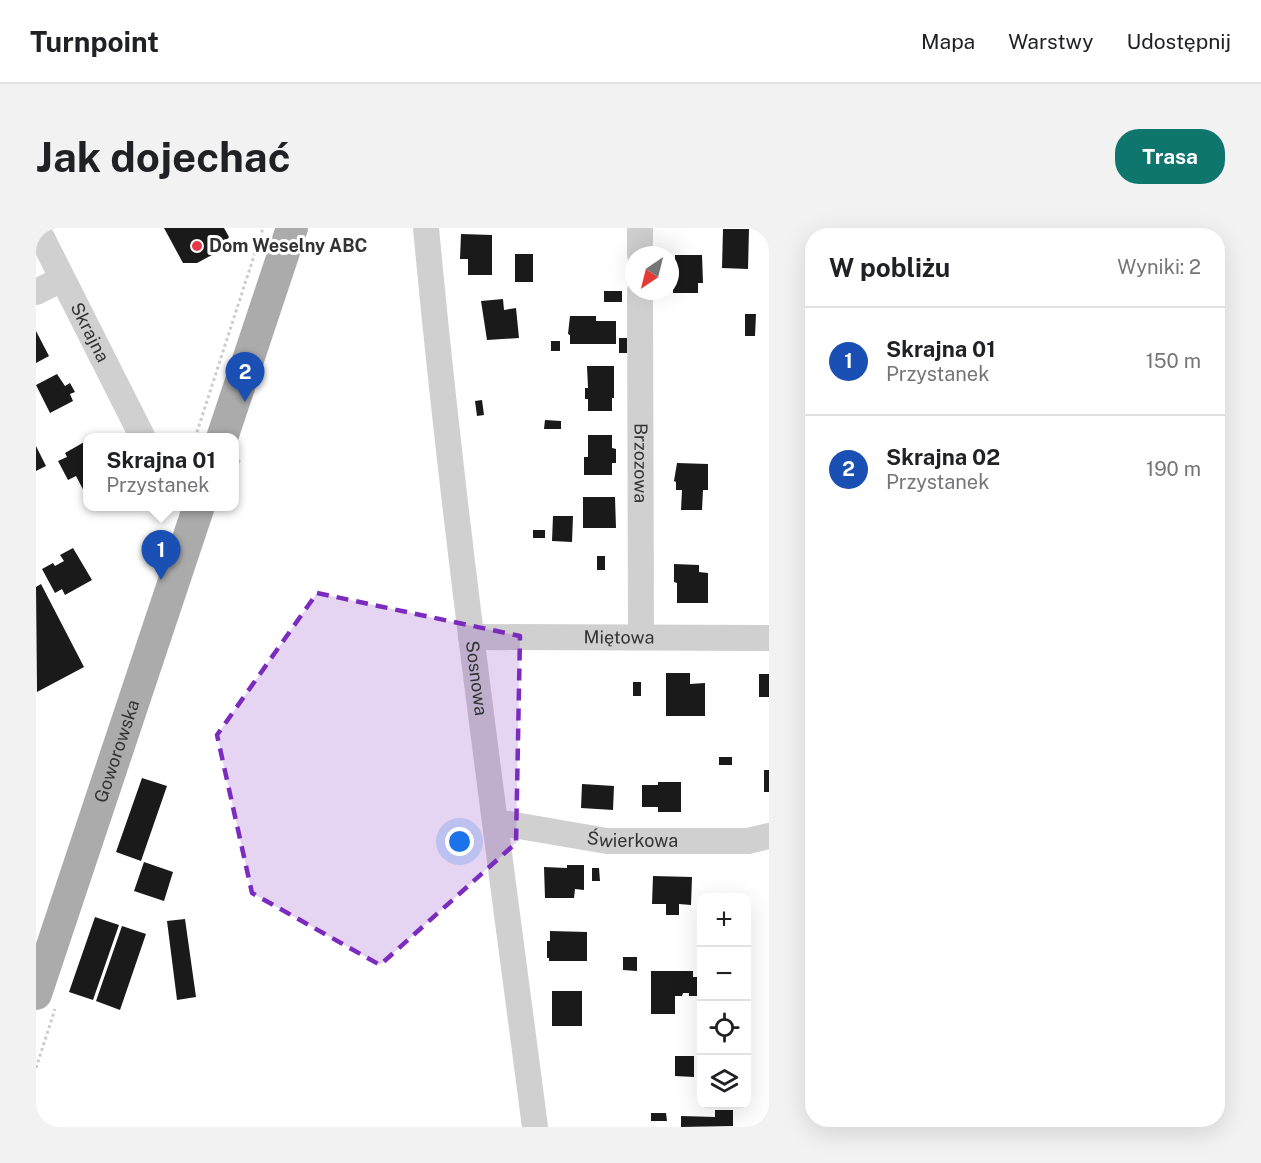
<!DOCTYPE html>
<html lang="pl">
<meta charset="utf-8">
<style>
:root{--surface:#fff;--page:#f2f2f2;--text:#202124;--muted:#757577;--line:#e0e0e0;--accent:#0f766e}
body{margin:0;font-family:"Public Sans",sans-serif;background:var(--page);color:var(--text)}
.controls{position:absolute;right:18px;bottom:18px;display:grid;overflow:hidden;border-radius:12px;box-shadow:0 6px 24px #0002}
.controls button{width:54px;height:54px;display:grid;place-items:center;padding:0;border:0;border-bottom:2px solid var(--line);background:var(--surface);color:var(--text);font:30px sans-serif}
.compass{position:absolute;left:589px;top:18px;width:54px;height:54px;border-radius:50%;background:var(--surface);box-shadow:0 6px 24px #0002;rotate:215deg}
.you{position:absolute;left:424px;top:614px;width:21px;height:21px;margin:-15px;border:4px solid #fff;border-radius:50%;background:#1a73e8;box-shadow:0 0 0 9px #1a73e833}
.badge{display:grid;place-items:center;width:39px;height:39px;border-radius:50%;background:var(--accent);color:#fff;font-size:20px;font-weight:700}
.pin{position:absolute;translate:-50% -50px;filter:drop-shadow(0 2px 3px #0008)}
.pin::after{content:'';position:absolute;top:32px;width:21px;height:18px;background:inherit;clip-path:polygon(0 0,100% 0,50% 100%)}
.popup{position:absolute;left:47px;top:205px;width:156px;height:78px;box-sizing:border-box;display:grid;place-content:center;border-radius:12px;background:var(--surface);filter:drop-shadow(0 2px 4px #0005);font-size:20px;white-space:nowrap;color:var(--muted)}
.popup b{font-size:22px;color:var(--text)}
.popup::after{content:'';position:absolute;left:50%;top:100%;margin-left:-12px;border:12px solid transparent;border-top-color:var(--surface)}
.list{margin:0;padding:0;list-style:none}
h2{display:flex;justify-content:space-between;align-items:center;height:78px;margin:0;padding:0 24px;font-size:26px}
h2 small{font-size:20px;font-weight:400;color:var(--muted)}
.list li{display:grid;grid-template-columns:39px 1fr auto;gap:18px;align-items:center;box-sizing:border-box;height:108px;padding:0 24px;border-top:2px solid var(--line)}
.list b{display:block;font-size:22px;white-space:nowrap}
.list p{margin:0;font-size:20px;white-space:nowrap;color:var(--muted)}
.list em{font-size:20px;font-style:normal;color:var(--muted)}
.icon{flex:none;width:33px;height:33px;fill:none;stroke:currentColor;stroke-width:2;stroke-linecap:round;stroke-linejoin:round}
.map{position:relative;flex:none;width:733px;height:899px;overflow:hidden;border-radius:24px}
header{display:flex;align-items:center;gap:36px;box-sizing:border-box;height:84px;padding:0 30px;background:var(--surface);border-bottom:2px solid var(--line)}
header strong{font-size:28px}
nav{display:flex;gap:33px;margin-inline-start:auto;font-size:21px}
.intro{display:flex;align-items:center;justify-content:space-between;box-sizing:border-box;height:144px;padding:0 36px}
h1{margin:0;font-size:42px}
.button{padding:15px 27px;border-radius:24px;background:var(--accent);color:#fff;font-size:21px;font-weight:700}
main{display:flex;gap:36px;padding:0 36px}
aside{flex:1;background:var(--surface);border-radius:24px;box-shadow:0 6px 24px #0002}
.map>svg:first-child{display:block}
.building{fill:#1a1a1a}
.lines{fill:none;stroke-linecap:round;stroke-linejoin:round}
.path{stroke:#cdcdcd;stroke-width:3;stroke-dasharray:3 3;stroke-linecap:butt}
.minor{stroke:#d0d0d0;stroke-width:26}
.major{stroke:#ababab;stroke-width:32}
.marked{fill:#7b2cbf;fill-opacity:0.2;stroke:#7b2cbf;stroke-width:4.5;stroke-dasharray:12 8;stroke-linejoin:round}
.poi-dot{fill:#e63946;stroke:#fff;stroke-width:2}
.labels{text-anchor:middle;stroke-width:6;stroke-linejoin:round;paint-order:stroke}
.poi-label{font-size:18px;font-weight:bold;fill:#333;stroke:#fff;text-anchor:start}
.street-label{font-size:18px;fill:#333;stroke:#fff}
</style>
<header>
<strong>Turnpoint</strong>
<nav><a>Mapa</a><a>Warstwy</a><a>Udostępnij</a></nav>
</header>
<div class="intro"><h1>Jak dojechać</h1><a class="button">Trasa</a></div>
<main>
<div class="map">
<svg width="733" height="899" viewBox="0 0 733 899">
<rect width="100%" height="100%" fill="#fff"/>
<path class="building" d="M128,0h60l5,9 -17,18 -15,8h-14z
M687,1h26l-1,40 -26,-1z
M425,6l31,1v40h-24v-16h-8z
M479,26h18v28h-18z
M639,27h27l1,28h-5v10h-25v-10h-3v-21h5z
M568,63h18v11h-18z
M467,71l1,11 12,-2 3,30 -32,2 -6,-39z
M709,86h11l-1,22h-10z
M534,88h26v5h20v23h-46v-9l-2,-1z
M0,103l13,25 -13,7z
M583,110h8v15h-8z
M515,113h9v10h-9z
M551,138h27v32h-2v13h-24v-12h-3v-11h3z
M21,146l8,12 5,-3 5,9 -5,2 3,7 -23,12 -14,-28z
M446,172l2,15 -7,1 -2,-15z
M509,192l16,1v8h-17z
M552,207h24v13l4,1v14h-4v12h-28v-18h4z
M50,213l1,3v53l-11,-21 -8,4 -10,-19 9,-4 -2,-4z
M0,218l10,20 -10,5z
M641,235l31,1v26h-5l-1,20h-21l1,-20h-6v-8l-2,-1z
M547,269h32l1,31h-33z
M517,288h20l-1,26 -20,-1z
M497,302h12v8h-12z
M37,320l19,32 -27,15 -3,-6 -7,4 -13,-24 11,-6 2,3 9,-5 -4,-6z
M561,328h8v14h-8z
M638,336l25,1v7l9,1v30h-31v-20l-3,-1z
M5,356l43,83 -47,25 -1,-105z
M630,445h24v11l15,-1v33h-39z
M723,446h10v23h-10z
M597,454h8v14h-8z
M683,529h13v8h-13z
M728,542h5v22h-5z
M106,550l25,8 -26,75 -25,-9z
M622,554h23v30h-23v-5h-16v-22h16z
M546,556l32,2 -1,24 -32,-2z
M108,634l29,10 -9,29 -30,-10z
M531,637h17v25l-9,-1 -1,9h-29l-1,-31 23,1z
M556,640h7l1,13h-8z
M617,648l39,1 -1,28 -12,-1v11h-13v-11h-14z
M59,689l24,8 -26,75 -24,-8z
M149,691l11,78 -19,3 -10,-79z
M86,698l24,8 -26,76 -24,-9z
M514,703l37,1v29h-38v-3h-2v-17h3z
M587,729h14v14l-14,-1z
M615,743h42v6h8v19h-12v-3h-6l-1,3h-7v18h-24z
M516,763h30v35h-30z
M639,828h19v21l-19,-1z
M679,882h18v16l-52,1v-11l34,1z
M615,885h15l1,8h-16z"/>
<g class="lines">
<path class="path" d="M159,210l68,-210
M198,246l5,-13 -3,-4
M0,840l19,-59"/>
<g class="minor">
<path id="s1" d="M1,0l106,210"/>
<path id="s2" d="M390,0c28,301 70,600 109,899"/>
<path d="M604,0v27"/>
<path id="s3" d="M604,63l1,345"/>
<path d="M0,64l26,-13"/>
<path id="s4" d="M435,409l298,1"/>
<path id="s5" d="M460,594l111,19h141l21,-5"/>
</g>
<g class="major">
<path d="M186,210l70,-210"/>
<path id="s6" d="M0,766l163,-488"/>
</g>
</g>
<path class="marked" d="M281,365l203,43 -4,207 -136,122 -128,-72 -35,-158z"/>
<circle class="poi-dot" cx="161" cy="18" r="6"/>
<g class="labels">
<g class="poi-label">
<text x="173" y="24">Dom Weselny ABC</text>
</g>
<g class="street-label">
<text dy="6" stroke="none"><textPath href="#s1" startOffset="117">Skrajna</textPath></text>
<text dy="6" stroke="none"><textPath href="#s3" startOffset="172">Brzozowa</textPath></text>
<text dy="6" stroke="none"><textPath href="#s4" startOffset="148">Miętowa</textPath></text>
<text dy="6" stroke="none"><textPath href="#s2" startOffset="453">Sosnowa</textPath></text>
<text dy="6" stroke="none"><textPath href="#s6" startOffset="256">Goworowska</textPath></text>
<text dy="6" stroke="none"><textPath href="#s5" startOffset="138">Świerkowa</textPath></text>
</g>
</g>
</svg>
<div class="controls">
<button>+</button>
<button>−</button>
<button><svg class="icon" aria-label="locate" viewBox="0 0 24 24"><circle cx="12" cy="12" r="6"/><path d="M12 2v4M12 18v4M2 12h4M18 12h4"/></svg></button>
<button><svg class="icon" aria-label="layers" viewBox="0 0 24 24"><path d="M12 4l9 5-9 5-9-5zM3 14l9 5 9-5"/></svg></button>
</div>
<svg class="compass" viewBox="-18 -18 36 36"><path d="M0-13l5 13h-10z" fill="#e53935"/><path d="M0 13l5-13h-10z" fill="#757577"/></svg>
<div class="you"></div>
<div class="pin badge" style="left:125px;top:352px;background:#1a4fb4">1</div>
<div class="popup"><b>Skrajna 01</b>Przystanek</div>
<div class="pin badge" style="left:209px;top:174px;background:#1a4fb4">2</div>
</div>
<aside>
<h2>W pobliżu<small>Wyniki: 2</small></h2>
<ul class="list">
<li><span class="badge" style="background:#1a4fb4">1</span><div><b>Skrajna 01</b><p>Przystanek</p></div><em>150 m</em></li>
<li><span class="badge" style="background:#1a4fb4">2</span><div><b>Skrajna 02</b><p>Przystanek</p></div><em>190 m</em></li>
</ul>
</aside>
</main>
